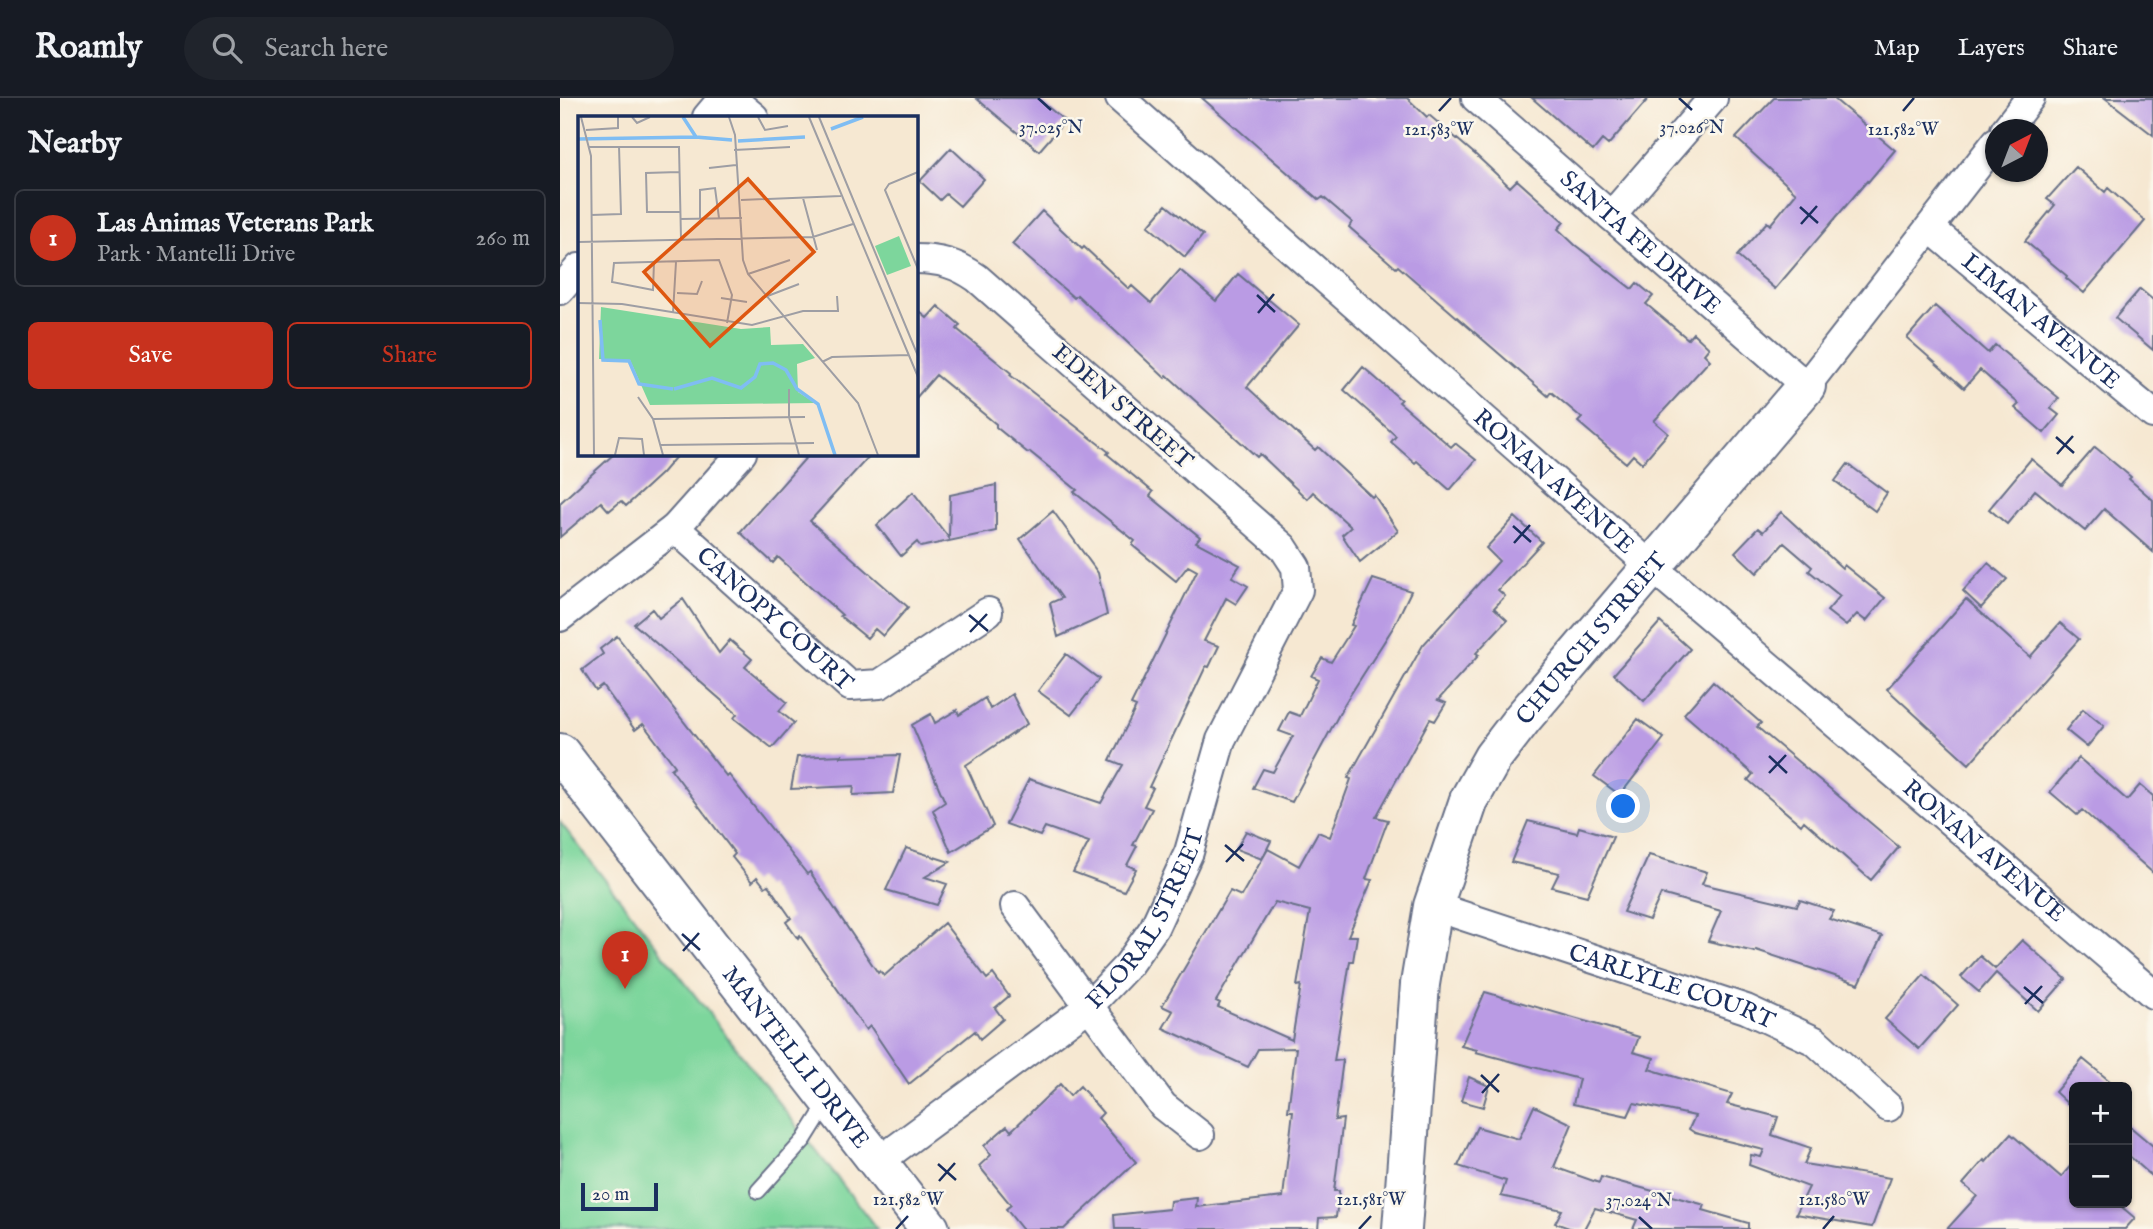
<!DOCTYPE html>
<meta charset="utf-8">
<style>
:root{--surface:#171b24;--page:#20242c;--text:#f1f3f6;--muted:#9ea1a6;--line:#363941;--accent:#c8321e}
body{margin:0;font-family:"IM FELL English",serif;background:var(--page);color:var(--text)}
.controls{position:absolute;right:21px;bottom:21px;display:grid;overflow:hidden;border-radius:10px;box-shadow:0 2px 5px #0004}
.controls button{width:63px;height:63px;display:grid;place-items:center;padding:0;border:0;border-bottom:2px solid var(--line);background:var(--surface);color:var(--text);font:35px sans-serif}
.compass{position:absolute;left:1425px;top:21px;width:63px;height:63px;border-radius:50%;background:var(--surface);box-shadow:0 2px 5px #0004;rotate:42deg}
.scale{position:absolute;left:21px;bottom:18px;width:77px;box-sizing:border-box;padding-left:7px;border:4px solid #1b2f5e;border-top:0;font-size:19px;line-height:24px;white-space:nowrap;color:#1b2f5e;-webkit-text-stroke:5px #fbf7ec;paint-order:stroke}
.you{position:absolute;left:1064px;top:709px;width:24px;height:24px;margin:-18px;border:5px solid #fff;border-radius:50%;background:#1a73e8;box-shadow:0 0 0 10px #1a73e833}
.badge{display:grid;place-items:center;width:46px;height:46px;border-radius:50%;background:var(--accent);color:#fff;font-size:23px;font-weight:700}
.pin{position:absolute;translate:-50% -58px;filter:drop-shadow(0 2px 4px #0008)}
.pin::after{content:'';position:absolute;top:37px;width:24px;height:21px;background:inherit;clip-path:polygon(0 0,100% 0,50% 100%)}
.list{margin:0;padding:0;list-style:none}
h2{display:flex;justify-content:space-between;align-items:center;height:91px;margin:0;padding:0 28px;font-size:30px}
h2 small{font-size:23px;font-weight:400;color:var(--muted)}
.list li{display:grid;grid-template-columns:46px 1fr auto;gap:21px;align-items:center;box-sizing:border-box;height:98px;margin:0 14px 14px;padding:0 14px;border:2px solid var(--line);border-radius:10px}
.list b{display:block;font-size:26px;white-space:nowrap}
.list p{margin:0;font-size:23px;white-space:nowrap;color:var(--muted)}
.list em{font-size:23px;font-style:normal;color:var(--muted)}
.actions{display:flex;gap:14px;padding:21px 28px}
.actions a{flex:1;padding:16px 0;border:2px solid var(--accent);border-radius:10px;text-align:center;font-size:24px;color:var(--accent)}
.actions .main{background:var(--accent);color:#fff}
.icon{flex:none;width:38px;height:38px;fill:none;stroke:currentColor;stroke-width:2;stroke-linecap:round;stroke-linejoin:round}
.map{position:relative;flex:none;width:1593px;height:1131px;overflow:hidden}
header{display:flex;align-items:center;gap:42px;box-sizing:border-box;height:98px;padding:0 35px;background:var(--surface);border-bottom:2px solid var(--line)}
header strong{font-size:33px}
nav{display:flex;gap:38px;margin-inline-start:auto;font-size:24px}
.search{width:490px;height:63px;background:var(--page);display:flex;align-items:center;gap:18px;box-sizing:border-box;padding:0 24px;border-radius:38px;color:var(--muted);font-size:26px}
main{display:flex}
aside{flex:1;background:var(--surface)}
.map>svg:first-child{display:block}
.green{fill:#7dd69c;stroke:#4c827d;stroke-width:2}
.building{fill:#ba9be4;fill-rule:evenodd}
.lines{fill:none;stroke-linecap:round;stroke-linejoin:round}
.lane-casing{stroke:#687087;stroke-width:18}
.street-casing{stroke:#687087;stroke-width:32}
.secondary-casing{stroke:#687087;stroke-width:42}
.lane{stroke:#fff;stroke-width:14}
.street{stroke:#fff;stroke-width:28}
.secondary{stroke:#fff;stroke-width:38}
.ticks{fill:none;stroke:#1b2f5e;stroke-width:2.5}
.labels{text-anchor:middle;stroke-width:5;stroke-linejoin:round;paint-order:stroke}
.street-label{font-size:24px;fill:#1b2f5e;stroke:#fbf7ec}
.inset-river{fill:none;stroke:#7fbdf3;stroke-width:3.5}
.inset-road{fill:none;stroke:#9e9ea4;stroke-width:2}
.view{fill:#de5710;fill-opacity:0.15;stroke:#de5710;stroke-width:3.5}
.inset-edge{fill:none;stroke:#1b2f5e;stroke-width:3.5}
.ticks-label{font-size:18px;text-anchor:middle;fill:#1b2f5e;stroke:#fbf7ec;stroke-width:5;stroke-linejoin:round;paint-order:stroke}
</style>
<header>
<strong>Roamly</strong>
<div class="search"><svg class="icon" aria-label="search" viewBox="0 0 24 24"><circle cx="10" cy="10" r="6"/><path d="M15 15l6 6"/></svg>Search here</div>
<nav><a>Map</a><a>Layers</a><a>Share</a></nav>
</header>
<main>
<aside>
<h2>Nearby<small></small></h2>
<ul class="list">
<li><span class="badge">1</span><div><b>Las Animas Veterans Park</b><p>Park · Mantelli Drive</p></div><em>260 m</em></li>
</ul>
<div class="actions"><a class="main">Save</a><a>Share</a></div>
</aside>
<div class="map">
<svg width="1593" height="1131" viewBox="0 0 1593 1131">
<rect width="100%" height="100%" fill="#fbf7ec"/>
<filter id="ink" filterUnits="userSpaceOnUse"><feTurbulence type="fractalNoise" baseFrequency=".0143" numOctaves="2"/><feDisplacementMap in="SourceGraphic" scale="14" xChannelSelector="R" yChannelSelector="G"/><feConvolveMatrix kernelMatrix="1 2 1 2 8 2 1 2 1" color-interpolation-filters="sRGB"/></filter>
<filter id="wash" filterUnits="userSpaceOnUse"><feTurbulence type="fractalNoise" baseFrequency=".00686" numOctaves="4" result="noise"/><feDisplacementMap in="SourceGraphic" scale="28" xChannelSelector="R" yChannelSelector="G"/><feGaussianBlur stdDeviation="1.57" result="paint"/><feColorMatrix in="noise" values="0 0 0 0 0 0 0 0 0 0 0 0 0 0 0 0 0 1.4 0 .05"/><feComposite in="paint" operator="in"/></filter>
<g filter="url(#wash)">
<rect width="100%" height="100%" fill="#f6e8d2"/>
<path class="green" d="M0,724l317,407h-317z"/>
<g id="blocks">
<path class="building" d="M416,0h61l28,23 -26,30z
M642,0h205l20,19 2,-2 48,41 33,31 7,-7 47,42 -6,7 17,16 57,44 5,-6 16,13 -7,8 42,35 5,-6 16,15 -5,6 6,6 -56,61 14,12 -26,30 -9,-8 -7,8 -48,-41 4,-4 -31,-26 -3,4 -150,-130 -2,2 -47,-41 3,-5 -29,-25 -4,3z
M972,0h117l-41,47 -6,-5 -9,11z
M1214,0h59l62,52 -27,32 -1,-1 -92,108 -38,-33 30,-34 3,3 26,-32 -60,-55z
M1545,0h48v37z
M391,50l33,31 -24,27 -14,-12 -6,6 -20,-19z
M1516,69l29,25 3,-4 37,33 -61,72 -18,-15 1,-2 -42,-35 30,-36 -8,-6z
M606,107l37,30 -18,22 -37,-31z
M482,113l40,38 2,-2 45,42 3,-3 19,17 29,-33 36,31 22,-27 61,51 -52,62 68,63 3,-3 54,50 2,-2 24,36 -38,31 -18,-27 9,-8 -38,-35 -6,7 -47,-45 -3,3 -90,-82 -2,3 -88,-83 -3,3 -62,-54z
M1580,191l13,11v50l-38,-32z
M378,208l22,19 -3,4 54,44 -1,2 99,77 -2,2 46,38 -3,4 50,41 -4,5 44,23 -8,12 16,9 -12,18 -10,-6 -22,43 15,5 -10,21 -3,-1 -57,121 4,1 -9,18 8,3 -19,36 4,1 -10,19 9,4 -12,22 -51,-19 16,-30 -44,-15 -5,9 -34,-12 23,-45 72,24 22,-38 -13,-5 26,-53 -5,-2 66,-134 -9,-5 -12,15 -44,-36 3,-4 -61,-49 3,-2 -47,-38 -2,1 -32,-26v-3l-60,-49 -21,24v-91l12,10z
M1375,208l53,47 7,-8 64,53 -9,10 9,7 -15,18 -29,-25 4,-4 -39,-34 -16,18 -57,-50z
M803,269l38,33 -2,2 52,45 4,-4 21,17 -26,30 -33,-29 -2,2 -24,-21 5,-6 -52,-46z
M1535,349l36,30 -2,2 24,21v52l-49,-43 -19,22 -50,-41 -28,34 -18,-15 42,-50 31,26z
M55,355h64l-17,20 -36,33 -5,-5 -12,10 -8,-9 -41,35v-34z
M250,355h62l-62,68 98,86 -25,29 -8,-7 -8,9 -27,-22 2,-1 -64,-58 -5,6 -33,-31z
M1288,366l39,29 -12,18 -40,-30z
M436,387v46l-75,16 -4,-5 -16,14 -24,-31 36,-33 36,46 1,-43z
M493,413l45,62 9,42 -49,22 -8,-34 12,-5 -42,-59z
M1221,414l61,56 2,-3 41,33 -19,23 -9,-7 -11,12 -19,-15 13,-15 -31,-25 3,-4 -28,-24 -27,30 -22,-21 23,-24 5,4z
M955,419l27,25 -44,48 7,6 -11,12 13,12 -31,33 3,2 -41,45 8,3 -11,18 -5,-2 -54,98 12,3 -22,59 6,1 -24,56h9l-4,25h-3l-16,100 9,-1 -8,60 8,-1 -9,72h5l-3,26 -17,1 -1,11h-203l-1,-14 55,-6 1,-8 27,-3 -1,9 87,-10 10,-86h-5l8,-63 -38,1 -10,18 -85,-39 10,-17 -11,-5 68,-115 11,5 27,-47 31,17 19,-34 12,5 21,-58 -3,-1 75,-133 76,-84 -13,-13zM715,804l35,9 -13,75 4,-1 -9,55 -74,-33 2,-4 -4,-2z
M1428,465l19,16 -26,29 -18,-17z
M813,481l38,12 -17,35 -49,77 -53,99 -39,-14 10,-19 10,3 20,-36 -14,-5 10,-19 11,4 18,-37 -7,-3 11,-18 9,4 23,-36 -3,-1z
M123,501l36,54 11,-13 22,19 -7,8 42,35 -8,9 15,12 -22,25 -38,-30 3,-4 -103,-90 18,-15 7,9z
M1406,501l64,58 30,-34 19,16 -110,125 -82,-75z
M1100,524l30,27 -46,52 -30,-27z
M57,538l110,141 2,-2 78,99 3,-2 68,101 2,-2 4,5 60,-53 43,56 6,-5 16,22 -14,12 8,11 -23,20 -5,-8 -66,53 -39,-58 -4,4 -66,-94 -2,3 -12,-17 5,-4 -23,-33 -3,2 -8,-10 -5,5 -20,-25 3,-3 -64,-85 4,-3 -32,-42 -8,6 -32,-44 -7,5 -14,-21 21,-16 -3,-5z
M506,556l33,25 -28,36 -33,-24z
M1153,583l48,42 -4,4 142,120 -28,33 -67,-59 -3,4 -53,-45 5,-6 -69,-60z
M452,596l15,30 -61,41 27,61 -42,26 -18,-42 12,-8 -33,-77 19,-11 4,9 22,-13 2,5 26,-17 5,11z
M1523,611l21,17 -17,21 -21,-17z
M1078,621l26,19 -44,57 -26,-19z
M282,657l-1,2 59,-2 -7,38 -40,2 1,-9 -63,3 6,-32z
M1519,660l48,42 13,-15 13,11v77l-71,-63 -5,5 -27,-23z
M968,723l49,12 2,-6 34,10 -26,59 -35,-9 7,-14 -48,-11z
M686,733l25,10 -9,18 -26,-10z
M346,750l44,14 -25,15 22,7 -10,21 -51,-15z
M1089,757l58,17 -5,12 95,22 3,-6 34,11 -5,8 53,17 -23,48 -103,-34 -1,2 -47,-11 13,-30 -60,-17 -12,26 -26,-8z
M1462,842l44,39 -28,32 -42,-38 -17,19 -18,-15 19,-21 15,13z
M1364,877l34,30 -39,44 -34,-30z
M925,894l154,45 -6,15 21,6 -5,11 83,25 -5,10 51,13 -6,18 39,13 -7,16 86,14 -18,49 -76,-13 13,-27 -60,-22 2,-10 10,2 3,-7 -69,-17 -6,-4 6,-13 -61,-13 -6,13 -55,-12 6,-25 -103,-27 1,-2 -16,-4z
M1523,961l34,28h-43v14l-4,5 -15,-14z
M909,979l20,9 -6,21 -22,-6z
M500,986l10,12 10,-10 23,27 -5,5 38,44 -72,67h-42l-16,-20 5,-4 -32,-39 12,-11 -7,-9 23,-20 4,5z
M974,1008l38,18 -18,43 45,16 2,-6 104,28 -2,5 45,13v6h-115l4,-9 -42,-12 -11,21h-12l-17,-6 7,-13 -61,-14 5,-15 -48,-15 19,-39 42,12z
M1567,1026l26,22v31l-26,-23z
M1451,1036l50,43 13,-15v41h43l18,15 -10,11h-178l30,-33 -14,-12 21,-24 2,2z"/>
</g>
</g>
<g filter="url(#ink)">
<use href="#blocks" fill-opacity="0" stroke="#687087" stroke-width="2"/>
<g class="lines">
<g class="lane-casing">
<path id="lane" d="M198,1093l46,-51 25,-40"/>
</g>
<g class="street-casing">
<g id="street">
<path d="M171,0l23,19"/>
<path id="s1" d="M560,0l532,469 501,427"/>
<path id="s2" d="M916,0l330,288 190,-244"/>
<path d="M147,19l16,-19"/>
<path d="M1445,32l25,-32"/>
<path d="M1051,118l102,-118"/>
<path id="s3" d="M1370,130l223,186"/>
<path d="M0,192l19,-22"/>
<path id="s4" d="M115,430l175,158 30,-2 108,-72"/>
<path d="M0,519l115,-89 67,-75"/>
<path d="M455,808l148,200 37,29"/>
<path id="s5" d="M873,808l313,103 69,32 73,66"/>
<path id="s6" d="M318,1064l210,-155 40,-42 26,-37 35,-76 32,-112 77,-150 -2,-23 -13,-20 -306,-269c-20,-14 -37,-19 -62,-19"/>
</g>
</g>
<g class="secondary-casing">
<g id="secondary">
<path id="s7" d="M0,655l370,476"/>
<path id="s8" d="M842,1131l18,-245 13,-78 36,-106 24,-43 30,-39 283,-332"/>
</g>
</g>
<use href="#lane" class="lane"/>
<use href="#street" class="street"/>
<use href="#secondary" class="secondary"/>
</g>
</g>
<path class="ticks" d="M478,0l13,12M1119,0l13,12M879,13l12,-13M1343,13l11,-13M1240,109l18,16M1241,126l16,-18M697,197l18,17M698,215l16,-19M1496,339l18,16M1497,356l16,-18M953,428l18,16M954,445l16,-18M409,517l19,16M410,534l17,-18M1209,658l18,17M1209,675l17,-18M665,747l19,16M666,764l17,-18M122,836l18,16M123,853l16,-18M1464,889l19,16M1465,906l17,-18M921,977l18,17M922,995l17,-19M378,1066l18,16M379,1083l16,-18M1079,1119l13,12M336,1131l12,-13M799,1131l12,-13M1263,1131l11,-13"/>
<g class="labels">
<g class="street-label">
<text dy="8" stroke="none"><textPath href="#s2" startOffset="219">SANTA FE DRIVE</textPath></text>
<text dy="8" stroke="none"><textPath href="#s3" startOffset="145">LIMAN AVENUE</textPath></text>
<text transform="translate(563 308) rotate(41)" y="8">EDEN STREET</text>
<text dy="8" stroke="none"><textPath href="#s1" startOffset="579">RONAN AVENUE</textPath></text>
<text dy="8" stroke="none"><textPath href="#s4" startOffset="135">CANOPY COURT</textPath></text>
<text dy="8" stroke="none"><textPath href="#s8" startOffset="640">CHURCH STREET</textPath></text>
<text dy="8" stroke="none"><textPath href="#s1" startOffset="1146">RONAN AVENUE</textPath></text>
<text dy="8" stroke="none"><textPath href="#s6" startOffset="368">FLORAL STREET</textPath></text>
<text dy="8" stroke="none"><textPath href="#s5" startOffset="252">CARLYLE COURT</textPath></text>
<text dy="8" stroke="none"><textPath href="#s7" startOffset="385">MANTELLI DRIVE</textPath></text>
</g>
</g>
<g transform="translate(18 18)">
<rect width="340" height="340" fill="#f6e8d2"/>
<path d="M321,120l12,30 -24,9 -12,-29zM23,191l140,22 29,-2 1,18 32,-1 12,14 -18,6 1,28 17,11 -165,2 -20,-45 -31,-1z" fill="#7dd69c"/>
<path class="inset-river" d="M105,1l13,20 36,3M253,13l32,-12M0,23l118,-2M160,25l67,-4M22,204l3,40 26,1 10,23 34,5M96,273l38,-11 29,10 14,-11 5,-13 13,-1 13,7 11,19 21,15 17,51"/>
<path class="inset-road" d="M3,1l10,39 3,299M54,1l5,6 13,-6M151,1l6,18 8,125 5,14 110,129 20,52M180,1l7,13 23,-4M231,1l109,260M241,1l99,239M8,14l32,-2v-11M11,31h90l2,92M156,34l56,-3M131,52l27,-3M101,56l-33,1 1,39h33M340,56l-29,12 -4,6 33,79M225,82l14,52M163,84l100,-4M13,99l30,-1 -2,-68M122,102v-28l15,-2 4,30M102,103l62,-1M0,126l235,-5 40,-13M76,146l-1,28 -41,-8 2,-19 105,-3 13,35 -5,28M170,158l42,-14M99,177l20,1 5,-13M187,181l34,-13M143,182l26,4M0,187l44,1 130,21 51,-14h35l-1,-15M95,197l3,-51M244,246l10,-5 77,-2M211,273v28l10,38M60,281l15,22 10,36M75,303l152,-2M83,329l153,-2M37,339l4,-17 23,1 2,16"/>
<path class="view" d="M170,63l66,73 -104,94 -66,-74z"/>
<rect width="340" height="340" class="inset-edge"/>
</g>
<g class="ticks-label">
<text x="491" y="35">37.025°N</text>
<text x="1132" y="35">37.026°N</text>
<text x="879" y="37">121.583°W</text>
<text x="1343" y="37">121.582°W</text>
<text x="348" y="1107">121.582°W</text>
<text x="811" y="1107">121.581°W</text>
<text x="1274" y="1107">121.580°W</text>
<text x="1079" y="1108">37.024°N</text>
</g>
</svg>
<div class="controls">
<button>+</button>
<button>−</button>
</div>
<svg class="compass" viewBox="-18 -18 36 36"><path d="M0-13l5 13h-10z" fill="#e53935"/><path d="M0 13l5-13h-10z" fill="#9ea1a6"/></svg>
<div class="scale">20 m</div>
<div class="you"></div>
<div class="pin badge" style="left:65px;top:891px">1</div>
</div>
</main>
